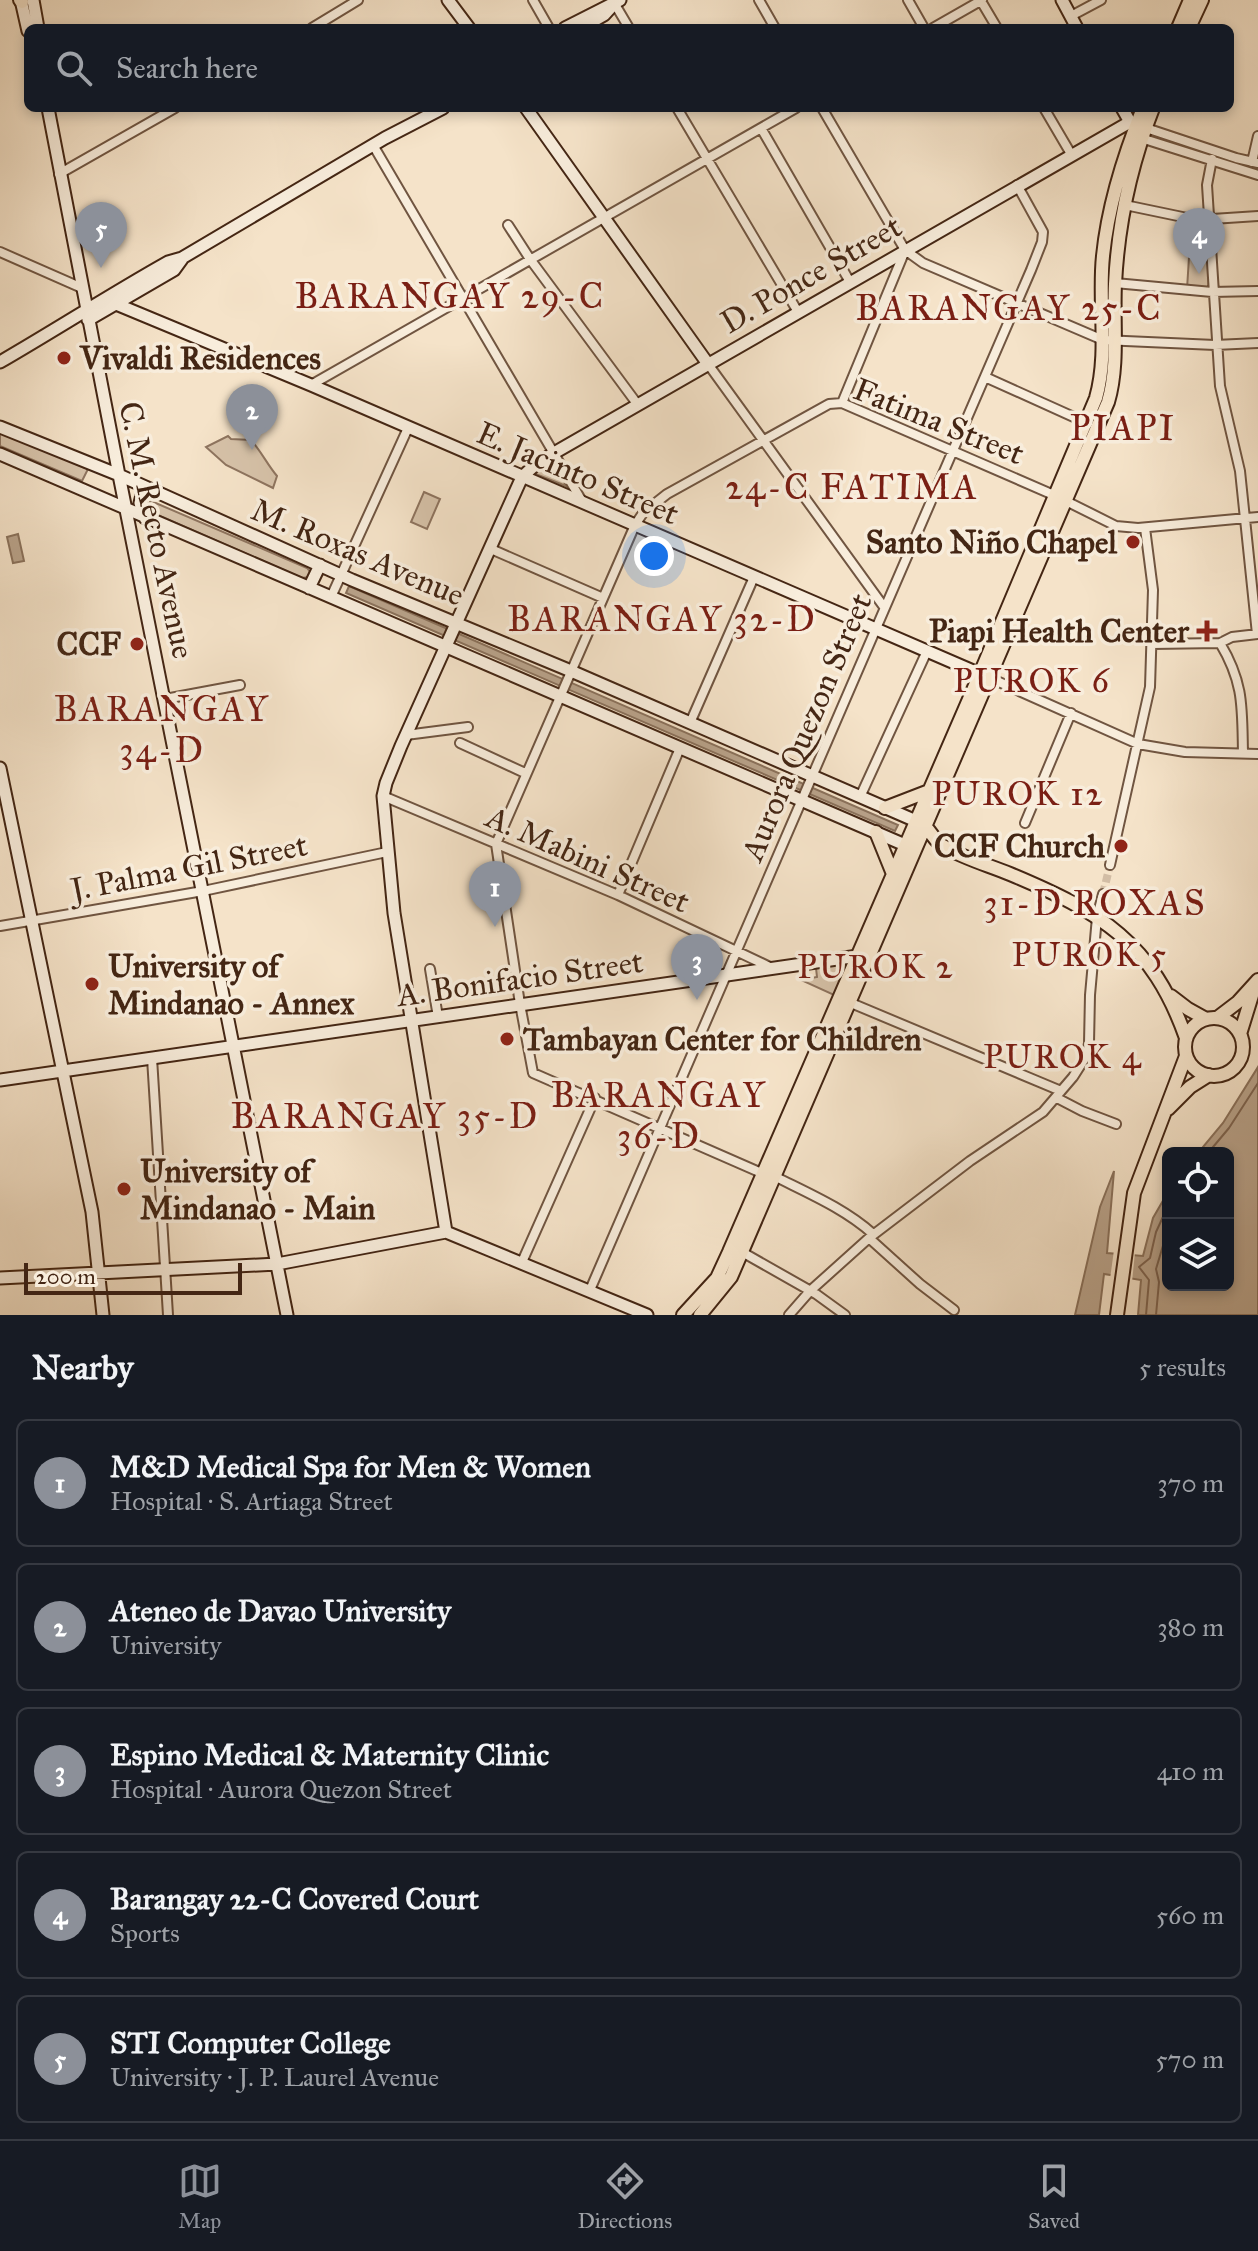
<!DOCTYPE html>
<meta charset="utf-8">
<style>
:root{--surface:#171b24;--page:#242831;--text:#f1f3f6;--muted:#9ea1a6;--line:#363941;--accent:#8c9099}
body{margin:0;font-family:"IM FELL Great Primer",serif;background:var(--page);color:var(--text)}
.controls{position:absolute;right:24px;bottom:24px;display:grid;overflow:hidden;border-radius:12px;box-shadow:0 4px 12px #0003}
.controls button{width:72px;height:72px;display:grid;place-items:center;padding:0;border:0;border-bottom:2px solid var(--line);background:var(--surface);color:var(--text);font:40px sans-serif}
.scale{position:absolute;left:24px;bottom:20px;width:218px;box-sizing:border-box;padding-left:8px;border:4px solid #442614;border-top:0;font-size:22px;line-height:28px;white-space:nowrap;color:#442614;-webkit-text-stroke:6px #f8eddc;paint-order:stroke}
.you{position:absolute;left:654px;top:556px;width:28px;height:28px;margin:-20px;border:6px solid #fff;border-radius:50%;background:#1a73e8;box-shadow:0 0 0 12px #1a73e833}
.badge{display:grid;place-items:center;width:52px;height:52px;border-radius:50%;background:var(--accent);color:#fff;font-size:26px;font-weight:700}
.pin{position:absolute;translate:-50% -66px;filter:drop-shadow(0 2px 4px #0008)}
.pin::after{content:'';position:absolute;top:42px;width:28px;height:24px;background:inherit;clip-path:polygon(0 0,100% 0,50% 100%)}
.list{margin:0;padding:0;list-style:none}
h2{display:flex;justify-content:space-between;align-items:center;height:104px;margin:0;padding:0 32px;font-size:34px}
h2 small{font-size:26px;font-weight:400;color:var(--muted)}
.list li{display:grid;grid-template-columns:52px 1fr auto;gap:24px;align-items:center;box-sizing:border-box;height:128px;margin:0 16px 16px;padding:0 16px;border:2px solid var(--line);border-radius:12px}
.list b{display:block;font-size:30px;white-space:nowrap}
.list p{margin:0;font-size:26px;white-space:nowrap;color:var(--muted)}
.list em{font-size:26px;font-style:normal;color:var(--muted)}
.icon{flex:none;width:44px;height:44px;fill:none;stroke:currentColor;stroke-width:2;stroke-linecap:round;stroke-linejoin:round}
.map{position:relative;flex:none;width:1258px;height:1315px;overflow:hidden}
.search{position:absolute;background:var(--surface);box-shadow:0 4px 12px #0003;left:24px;right:24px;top:24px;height:88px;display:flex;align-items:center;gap:20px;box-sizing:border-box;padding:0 28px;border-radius:12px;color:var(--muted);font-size:30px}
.sheet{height:824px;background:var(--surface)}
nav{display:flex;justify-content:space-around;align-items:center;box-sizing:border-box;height:112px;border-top:2px solid var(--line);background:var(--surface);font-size:22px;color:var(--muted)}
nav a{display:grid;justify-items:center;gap:4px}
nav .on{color:var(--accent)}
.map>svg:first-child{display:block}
.green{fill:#d7c3aa;stroke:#8e745f;stroke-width:2}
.water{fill:#b9a38b;stroke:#8a715b;stroke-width:2}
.pier{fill:#f5e3c9}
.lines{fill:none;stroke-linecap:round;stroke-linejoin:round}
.shore{stroke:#7e6450;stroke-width:2}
.canal{stroke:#b9a38b;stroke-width:8}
.street-tunnel{stroke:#d2bda5;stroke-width:8;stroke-dasharray:8 4;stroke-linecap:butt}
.street-casing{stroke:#705541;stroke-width:12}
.secondary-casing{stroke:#442614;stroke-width:15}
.primary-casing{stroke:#442614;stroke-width:16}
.street{stroke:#f8eddc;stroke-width:8}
.secondary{stroke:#f8eddc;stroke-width:11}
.primary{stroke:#f5e3c9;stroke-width:12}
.poi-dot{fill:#8f2418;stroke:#f8eddc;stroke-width:3}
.labels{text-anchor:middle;stroke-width:7;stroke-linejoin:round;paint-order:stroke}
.street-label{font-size:32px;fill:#442614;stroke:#f8eddc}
.poi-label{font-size:32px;font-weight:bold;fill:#442614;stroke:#f8eddc;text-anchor:start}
.neighbourhood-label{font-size:34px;letter-spacing:2px;fill:#7a1f14;stroke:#f8eddc}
.quarter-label{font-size:36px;letter-spacing:2px;fill:#7a1f14;stroke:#f8eddc}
</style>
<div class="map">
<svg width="1258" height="1315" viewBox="0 0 1258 1315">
<rect width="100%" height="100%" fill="#f5e3c9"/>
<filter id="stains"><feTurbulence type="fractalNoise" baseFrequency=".0025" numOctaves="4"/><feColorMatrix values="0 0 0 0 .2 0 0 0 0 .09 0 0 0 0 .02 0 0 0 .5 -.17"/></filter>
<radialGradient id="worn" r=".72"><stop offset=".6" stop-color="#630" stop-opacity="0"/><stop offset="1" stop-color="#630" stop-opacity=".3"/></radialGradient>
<path class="green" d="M1189,257l21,2 -2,32 -21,-2z
M0,432l88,37 -6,12 -82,-35z
M228,436l3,3 20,1c10,11 16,24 26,36l-4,12 -47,-23 -20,-18z
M553,461l13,25 -33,-13z
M424,492l16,7 -13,30 -16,-7z
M151,501l156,67 4,5 -2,4 -7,1 -151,-66 -4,-7z
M841,964l5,5 -12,26 -33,-15 16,-3 -1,-9z"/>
<path class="water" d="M18,534l6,27 -11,2 -6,-26z
M349,586l549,239 -3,6 -549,-238z
M1258,1067v248h-120l3,-35 -37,-6 -5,41h-24l25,-108 14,-36 -7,82 36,3 10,-38 15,-26v93h60v-132h-30l25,-30z"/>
<path class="pier" d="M1114,1250l21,2 -3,30 -22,-3z"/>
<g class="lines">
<path class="shore" d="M1208,1153l21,-25 29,-45
M1146,1315l3,-35 -10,-13 11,-9 6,-26 12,-26
M1156,1315l3,-33 -3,-13 12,-40"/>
<path class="canal" d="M1149,134l34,10
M1230,159l28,10"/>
<path class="street-tunnel" d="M1103,894l7,-29"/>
<g class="street-casing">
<path id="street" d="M533,0l16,28
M759,0l16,28
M908,0l16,28
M613,1l16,27
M981,1l16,27
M1071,16l30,-16
M312,28l46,-28
M933,28l49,-28
M677,108l121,204
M822,108l83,142 18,13 180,77 112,5 43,-2
M1044,108l27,46
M761,128l89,154
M1146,128l90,30 22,5
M1141,138l117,37
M373,145l210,358
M1212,159l-5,26 13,201 20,85 17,163
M1252,162l6,-26
M59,174l116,-66
M1125,205l72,15 61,-4
M508,225l22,34 108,146
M0,252l82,36
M1115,283l97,9 46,-1
M708,364l176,243
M985,377l102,46
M311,385l485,-277
M842,403l62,-150
M491,549l112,49
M331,597l77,-169
M1220,643c24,40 22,64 23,110
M1152,644l68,-1 12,-6 26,-3
M990,678l148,66 47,8 73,2
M165,699l75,-14
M690,723l64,-146
M406,735l62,-8
M460,743l65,30
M383,796l235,99 154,73
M860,797l67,-146
M1025,823l46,-110
M496,844l139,-319 8,-12 24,-19 162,-90 13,-1 214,93 60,30 22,2 120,-11
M496,844l24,160 13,69 231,101
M1110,865l40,-178 3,-97 -8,-62
M618,895l62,-147
M0,926l203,-35 184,-39
M430,969l8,48
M851,1003l210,88
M152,1058l16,257
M1057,1098l25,13 34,13
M776,1177c34,17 69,32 97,57
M869,1238l51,46 34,26
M742,1252l74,42 29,21
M522,1262l73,-164
M590,1290l441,-1020 11,-28 1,-10 -26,-47
M789,1315l21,-24 59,-53 101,-77 73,-49 30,-35 14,-22 2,-12 1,-48 7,-78 6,-23"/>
</g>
<g class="secondary-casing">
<path id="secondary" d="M21,0l7,31
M33,0l5,28
M448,0l21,28
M1062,0l15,28
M565,28l55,-28
M581,28l23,-13 10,-11
M48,108l71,367 168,840
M526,108l182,256
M1122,108l8,14
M116,304l195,81 676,292
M88,320l86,-50 8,-11
M0,362c57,-33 111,-68 168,-100l14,-4 203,-120 58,-30
M0,427l119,48 233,105 219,91 345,150
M0,454l905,391
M144,487l-4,16 5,15
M309,588l11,-23
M0,768l92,444 11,103
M0,1080l858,-124
M446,1232l-52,-319 -11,-117 3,-13 15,-37 121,-269 12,-11 20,-13 576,-331
M0,1278l277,-14 169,-32 201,83"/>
</g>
<g class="primary-casing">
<path id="primary" d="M20,0l2,2
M1178,28l12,-28
M1189,28l13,-28
M885,808l44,-17
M922,824c9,6 12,17 21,22 20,12 45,19 67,28 91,38 142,68 176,164
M876,832l17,42
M1171,996l17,13 18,10
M1185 1047a29 29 0 1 1 58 0a29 29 0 1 1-58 0Z
M1217,1018l21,-16 20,-22
M1240,1034l14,-45
M1168,1109l22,-22 19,-12
M683,1315l34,-37 12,-26 251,-578 116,-276c13,-46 2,-95 7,-142 5,-50 21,-101 40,-148
M700,1315l31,-38 377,-875c11,-37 5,-80 7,-118 3,-60 16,-120 38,-176
M1117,1315l17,-122 52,-137"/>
</g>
<use href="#street" class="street"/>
<use href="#secondary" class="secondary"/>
<use href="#primary" class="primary"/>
</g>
<g class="poi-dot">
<circle cx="64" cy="358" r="8"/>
<circle cx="1133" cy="542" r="8"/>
<path d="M1203 619h8v8h8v8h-8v8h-8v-8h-8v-8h8z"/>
<circle cx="137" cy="644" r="8"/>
<circle cx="1121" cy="846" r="8"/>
<circle cx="92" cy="984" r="8"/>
<circle cx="507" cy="1039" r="8"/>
<circle cx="124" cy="1189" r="8"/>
</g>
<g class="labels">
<g class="street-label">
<text transform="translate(811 274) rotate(-30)" y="11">D. Ponce Street</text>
<text transform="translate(939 421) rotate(22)" y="11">Fatima Street</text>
<text transform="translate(578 473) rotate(23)" y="11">E. Jacinto Street</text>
<text transform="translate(157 530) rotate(78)" y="11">C. M. Recto Avenue</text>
<text transform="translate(358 552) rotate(23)" y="11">M. Roxas Avenue</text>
<text transform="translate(806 727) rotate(-67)" y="11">Aurora Quezon Street</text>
<text transform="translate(588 859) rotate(24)" y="11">A. Mabini Street</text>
<text transform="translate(189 867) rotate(-11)" y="11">J. Palma Gil Street</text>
<text transform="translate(520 978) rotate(-8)" y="11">A. Bonifacio Street</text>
</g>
<g class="poi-label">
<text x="80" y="369">Vivaldi Residences</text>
<text x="1117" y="553" text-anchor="end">Santo Niño Chapel</text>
<text x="1189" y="642" text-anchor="end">Piapi Health Center</text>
<text x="121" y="655" text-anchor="end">CCF</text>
<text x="1105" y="857" text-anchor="end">CCF Church</text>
<text x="108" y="977">University of<tspan x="108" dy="37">Mindanao - Annex</tspan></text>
<text x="523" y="1050">Tambayan Center for Children</text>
<text x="140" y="1182">University of<tspan x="140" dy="37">Mindanao - Main</tspan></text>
</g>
<g class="neighbourhood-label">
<text x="1032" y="692">PUROK 6</text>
<text x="1018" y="805">PUROK 12</text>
<text x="1090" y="966">PUROK 5</text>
<text x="876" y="978">PUROK 2</text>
<text x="1063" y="1068">PUROK 4</text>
</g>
<g class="quarter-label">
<text x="450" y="308">BARANGAY 29-C</text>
<text x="1009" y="320">BARANGAY 25-C</text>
<text x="1123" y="440">PIAPI</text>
<text x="852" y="499">24-C FATIMA</text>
<text x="662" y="631">BARANGAY 32-D</text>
<text x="162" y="721">BARANGAY<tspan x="162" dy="41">34-D</tspan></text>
<text x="1095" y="915">31-D ROXAS</text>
<text x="659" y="1107">BARANGAY<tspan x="659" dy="41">36-D</tspan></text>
<text x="385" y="1128">BARANGAY 35-D</text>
</g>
</g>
<rect width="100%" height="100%" filter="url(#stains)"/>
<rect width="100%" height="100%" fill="url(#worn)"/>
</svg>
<div class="controls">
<button><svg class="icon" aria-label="locate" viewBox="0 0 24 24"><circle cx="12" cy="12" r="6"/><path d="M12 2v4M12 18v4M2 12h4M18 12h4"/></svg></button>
<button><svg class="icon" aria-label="layers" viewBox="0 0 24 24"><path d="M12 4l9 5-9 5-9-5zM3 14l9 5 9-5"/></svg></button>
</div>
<div class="scale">200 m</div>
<div class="you"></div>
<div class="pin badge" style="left:495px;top:927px">1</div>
<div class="pin badge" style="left:252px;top:450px">2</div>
<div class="pin badge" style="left:697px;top:1000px">3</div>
<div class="pin badge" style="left:1199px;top:274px">4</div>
<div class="pin badge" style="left:101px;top:268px">5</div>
<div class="search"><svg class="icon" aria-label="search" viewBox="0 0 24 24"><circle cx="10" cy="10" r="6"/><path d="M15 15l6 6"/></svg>Search here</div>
</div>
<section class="sheet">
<h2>Nearby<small>5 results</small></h2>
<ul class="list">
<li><span class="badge">1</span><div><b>M&amp;D Medical Spa for Men &amp; Women</b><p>Hospital · S. Artiaga Street</p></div><em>370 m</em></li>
<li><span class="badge">2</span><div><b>Ateneo de Davao University</b><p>University</p></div><em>380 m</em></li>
<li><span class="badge">3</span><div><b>Espino Medical &amp; Maternity Clinic</b><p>Hospital · Aurora Quezon Street</p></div><em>410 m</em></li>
<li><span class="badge">4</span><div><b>Barangay 22-C Covered Court</b><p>Sports</p></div><em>560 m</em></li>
<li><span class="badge">5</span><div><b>STI Computer College</b><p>University · J. P. Laurel Avenue</p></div><em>570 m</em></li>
</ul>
</section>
<nav>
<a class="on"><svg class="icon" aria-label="map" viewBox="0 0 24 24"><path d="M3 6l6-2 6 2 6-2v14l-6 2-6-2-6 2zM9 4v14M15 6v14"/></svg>Map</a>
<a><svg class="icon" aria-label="directions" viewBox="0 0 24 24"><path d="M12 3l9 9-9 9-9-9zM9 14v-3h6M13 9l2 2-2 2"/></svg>Directions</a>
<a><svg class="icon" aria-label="saved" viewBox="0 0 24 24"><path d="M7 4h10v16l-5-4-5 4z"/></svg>Saved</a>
</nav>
